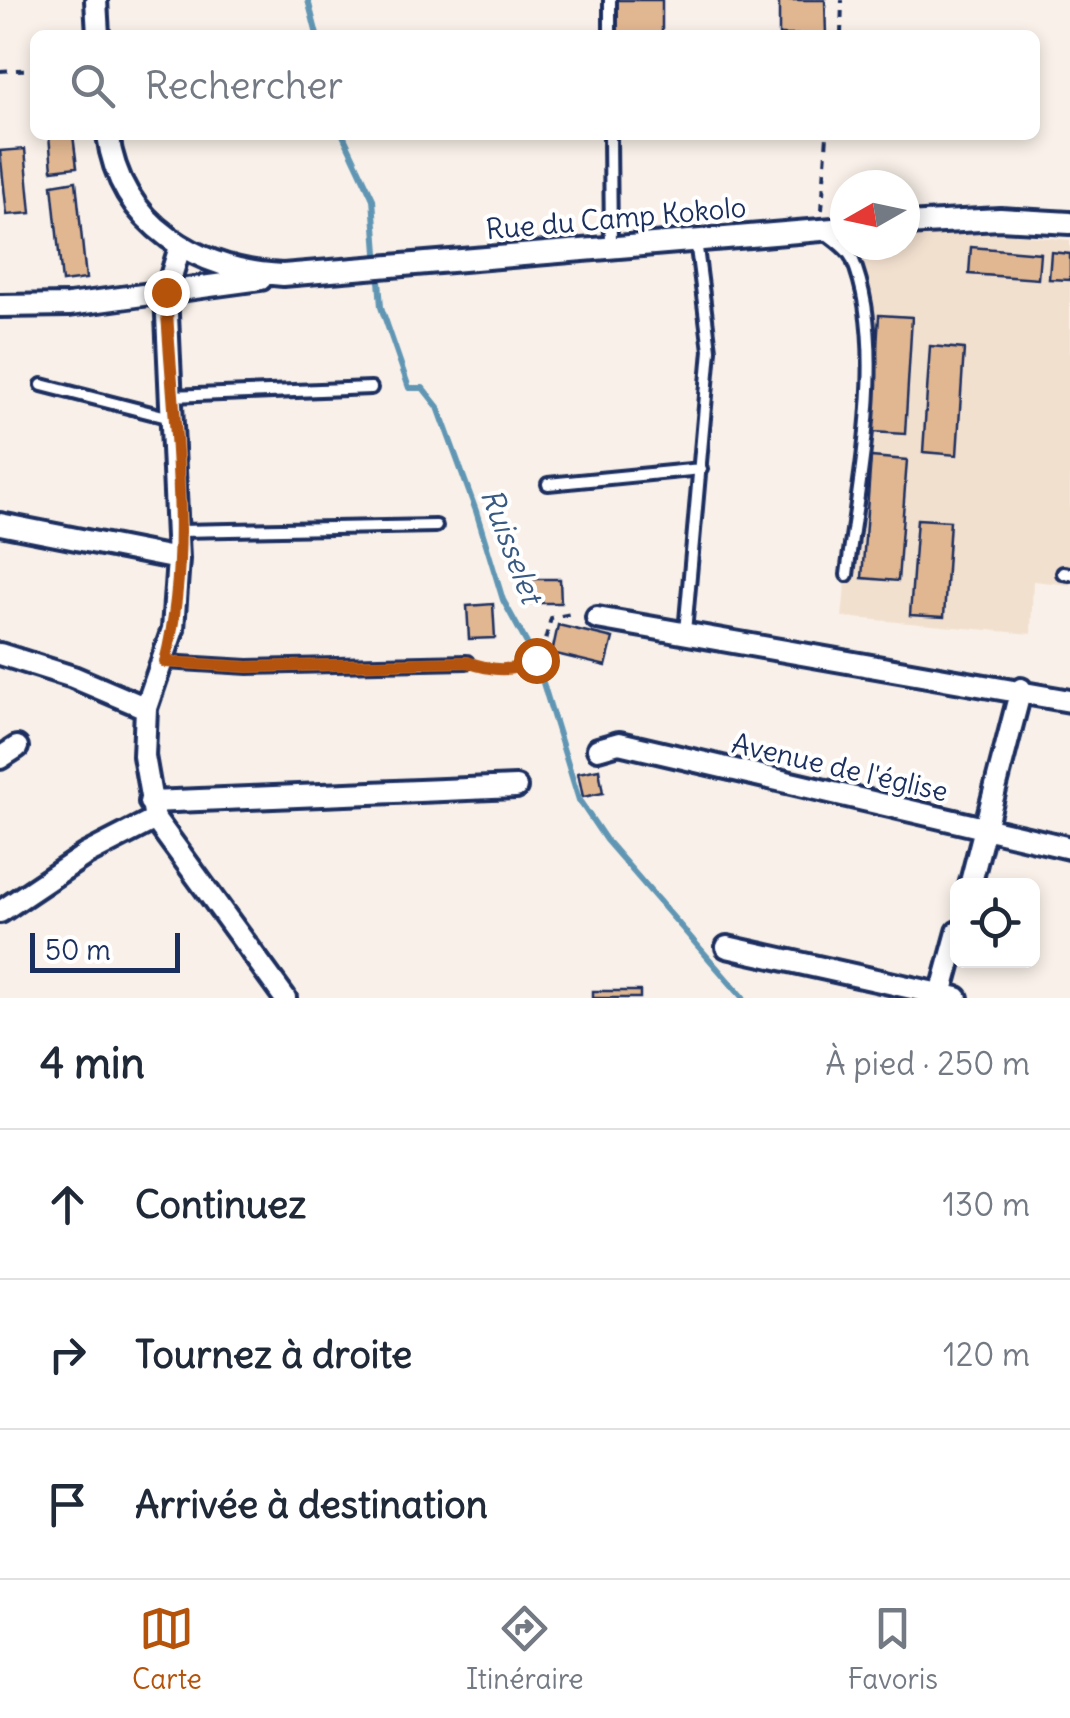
<!DOCTYPE html>
<html lang="fr">
<meta charset="utf-8">
<style>
:root{--surface:#fff;--page:#f2f2f3;--text:#1f2937;--muted:#747a83;--line:#e0e1e3;--accent:#b45309}
body{margin:0;font-family:Delius,sans-serif;background:var(--page);color:var(--text)}
.controls{position:absolute;right:30px;bottom:30px;display:grid;overflow:hidden;border-radius:15px;box-shadow:0 5px 15px #0003}
.controls button{width:90px;height:90px;display:grid;place-items:center;padding:0;border:0;border-bottom:2px solid var(--line);background:var(--surface);color:var(--text);font:50px sans-serif}
.compass{position:absolute;left:830px;top:170px;width:90px;height:90px;border-radius:50%;background:var(--surface);box-shadow:0 5px 15px #0003;rotate:261deg}
.scale{position:absolute;left:30px;bottom:25px;width:150px;box-sizing:border-box;padding-left:10px;border:5px solid #1b2f5e;border-top:0;font-size:28px;line-height:35px;white-space:nowrap;color:#1b2f5e;-webkit-text-stroke:8px #fff;paint-order:stroke}
.stop{position:absolute;width:30px;height:30px;margin:-22px;border:8px solid #b45309;border-radius:50%;background:#fff}
.stop.end{background:#b45309;border-color:#fff;box-shadow:0 2px 10px #0008}
.list{margin:0;padding:0;list-style:none}
h2{display:flex;justify-content:space-between;align-items:center;height:130px;margin:0;padding:0 40px;font-size:42px}
h2 small{font-size:32px;font-weight:400;color:var(--muted)}
.list li{display:grid;grid-template-columns:65px 1fr auto;gap:30px;align-items:center;box-sizing:border-box;height:150px;padding:0 40px;border-top:2px solid var(--line)}
.list b{display:block;font-size:38px;white-space:nowrap}
.list em{font-size:32px;font-style:normal;color:var(--muted)}
.icon{flex:none;width:55px;height:55px;fill:none;stroke:currentColor;stroke-width:2;stroke-linecap:round;stroke-linejoin:round}
.map{position:relative;flex:none;width:1070px;height:998px;overflow:hidden}
.search{position:absolute;background:var(--surface);box-shadow:0 5px 15px #0003;left:30px;right:30px;top:30px;height:110px;display:flex;align-items:center;gap:25px;box-sizing:border-box;padding:0 35px;border-radius:15px;color:var(--muted);font-size:38px}
.sheet{height:580px;background:var(--surface)}
nav{display:flex;justify-content:space-around;align-items:center;box-sizing:border-box;height:140px;border-top:2px solid var(--line);background:var(--surface);font-size:28px;color:var(--muted)}
nav a{display:grid;justify-items:center;gap:5px}
nav .on{color:var(--accent)}
.map>svg:first-child{display:block}
.built{fill:#f2e0cf}
.lines{fill:none;stroke-linecap:round;stroke-linejoin:round}
.stream{stroke:#6096b4;stroke-width:6}
.building{fill:#e1b791;stroke:#1b2f5e;stroke-width:2.5}
.lane-casing{stroke:#1b2f5e;stroke-width:18}
.street-casing{stroke:#1b2f5e;stroke-width:28}
.path{stroke:#1b2f5e;stroke-width:4;stroke-dasharray:8 8;stroke-linecap:butt}
.lane{stroke:#fff;stroke-width:10}
.street{stroke:#fff;stroke-width:20}
.route{stroke:#b45309;stroke-width:12}
.labels{text-anchor:middle;stroke-width:8;stroke-linejoin:round;paint-order:stroke}
.street-label{font-size:28px;fill:#1b2f5e;stroke:#fff}
.water-label{font-size:30px;font-style:italic;fill:#385a82;stroke:#fff}
</style>
<div class="map">
<svg width="1070" height="998" viewBox="0 0 1070 998">
<rect width="100%" height="100%" fill="#f9f1e9"/>
<filter id="ink" filterUnits="userSpaceOnUse"><feTurbulence type="fractalNoise" baseFrequency=".01" numOctaves="2"/><feDisplacementMap in="SourceGraphic" scale="20" xChannelSelector="R" yChannelSelector="G"/><feConvolveMatrix kernelMatrix="1 2 1 2 8 2 1 2 1" color-interpolation-filters="sRGB"/></filter>
<g filter="url(#ink)">
<path class="built" d="M969,229l101,11v345l-37,-4 -2,53 -189,-17 26,-261 -5,-57 -13,-54h55v-15z"/>
<g class="lines">
<path class="stream" d="M308,0l9,35
M343,135l30,64 8,108 28,81h14l15,19 38,104 27,89 33,60 43,140 27,40 137,158"/>
</g>
<path class="building" d="M617,0h45v35h-44z
M779,0h46l1,35h-47z
M49,135h24l4,32 -25,3z
M25,149l6,64 -24,2 -7,-64z
M76,181l10,98 -24,3 -10,-97z
M971,247l69,6 -2,26 -69,-5z
M1051,252l19,2v26l-21,-1z
M879,315l33,2 -7,117 -33,-2z
M930,346l34,3 -7,106 -34,-3z
M871,457l36,3 -9,121 -36,-3z
M917,519l33,2 -6,96 -34,-2z
M525,579h35l1,24h-36z
M493,604l2,34 -26,1 -2,-33z
M558,625l55,13 -7,28 -54,-13z
M599,769l4,24 -20,4 -5,-24z
M593,991h47v7h-47z"/>
<g class="lines">
<g class="lane-casing">
<path id="lane" d="M610,0v35
M610,135l1,112
M824,232c9,7 23,16 28,26 37,87 6,225 -5,317
M42,385l129,33
M171,396l200,-8
M548,484l153,-15
M180,531l256,-5
M1063,573l7,1
M685,632l25,-282 -14,-110
M165,662l83,5 219,-5"/>
</g>
<g class="street-casing">
<path id="street" d="M96,0l2,35
M108,135c12,91 92,136 175,140l562,-47
M905,224l95,-5 70,4
M180,247l-14,46 12,266 -5,70 -27,79 -2,48 11,63 130,179
M0,306l69,-1 192,-26
M0,524l178,35
M597,618l473,83
M0,654l73,23 73,31
M598,749l21,-6 451,105
M0,758l17,-11
M150,802l366,-15
M970,886l51,-197
M0,912l85,-57 70,-36
M727,947l230,51
M940,998l18,-66"/>
</g>
<path class="path" d="M841,35l1,-35
M0,71l35,-2
M822,210l5,-75
M481,667l37,3 24,-19 9,-33 25,-5"/>
<use href="#lane" class="lane"/>
<use href="#street" class="street"/>
</g>
</g>
<g class="lines" filter="url(#ink)">
<path class="route" d="M166,292c5,122 29,250 -1,370l83,5 219,-5c26,9 44,11 69,-2"/>
</g>
<g class="labels">
<g class="street-label">
<text transform="translate(616 218) rotate(-5)" y="10">Rue du Camp Kokolo</text>
<text transform="translate(840 767) rotate(13)" y="10">Avenue de l'église</text>
</g>
<g class="water-label">
<text transform="translate(511 546) rotate(69)" y="10">Ruisselet</text>
</g>
</g>
</svg>
<div class="controls">
<button><svg class="icon" aria-label="locate" viewBox="0 0 24 24"><circle cx="12" cy="12" r="6"/><path d="M12 2v4M12 18v4M2 12h4M18 12h4"/></svg></button>
</div>
<svg class="compass" viewBox="-18 -18 36 36"><path d="M0-13l5 13h-10z" fill="#e53935"/><path d="M0 13l5-13h-10z" fill="#747a83"/></svg>
<div class="scale">50 m</div>
<div class="stop" style="left:536px;top:660px"></div>
<div class="stop end" style="left:166px;top:292px"></div>
<div class="search"><svg class="icon" aria-label="search" viewBox="0 0 24 24"><circle cx="10" cy="10" r="6"/><path d="M15 15l6 6"/></svg>Rechercher</div>
</div>
<section class="sheet">
<h2>4 min<small>À pied · 250 m</small></h2>
<ul class="list">
<li><svg class="icon" aria-label="ahead" viewBox="0 0 24 24"><path d="M12 20V5M6 11l6-6 6 6"/></svg><div><b>Continuez</b></div><em>130 m</em></li>
<li><svg class="icon" aria-label="right" viewBox="0 0 24 24"><path d="M7 20v-9h11M14 6l5 5-5 5"/></svg><div><b>Tournez à droite</b></div><em>120 m</em></li>
<li><svg class="icon" aria-label="arrive" viewBox="0 0 24 24"><path d="M6 21V4h12l-3 4 3 4H6"/></svg><div><b>Arrivée à destination</b></div></li>
</ul>
</section>
<nav>
<a class="on"><svg class="icon" aria-label="map" viewBox="0 0 24 24"><path d="M3 6l6-2 6 2 6-2v14l-6 2-6-2-6 2zM9 4v14M15 6v14"/></svg>Carte</a>
<a><svg class="icon" aria-label="directions" viewBox="0 0 24 24"><path d="M12 3l9 9-9 9-9-9zM9 14v-3h6M13 9l2 2-2 2"/></svg>Itinéraire</a>
<a><svg class="icon" aria-label="saved" viewBox="0 0 24 24"><path d="M7 4h10v16l-5-4-5 4z"/></svg>Favoris</a>
</nav>
